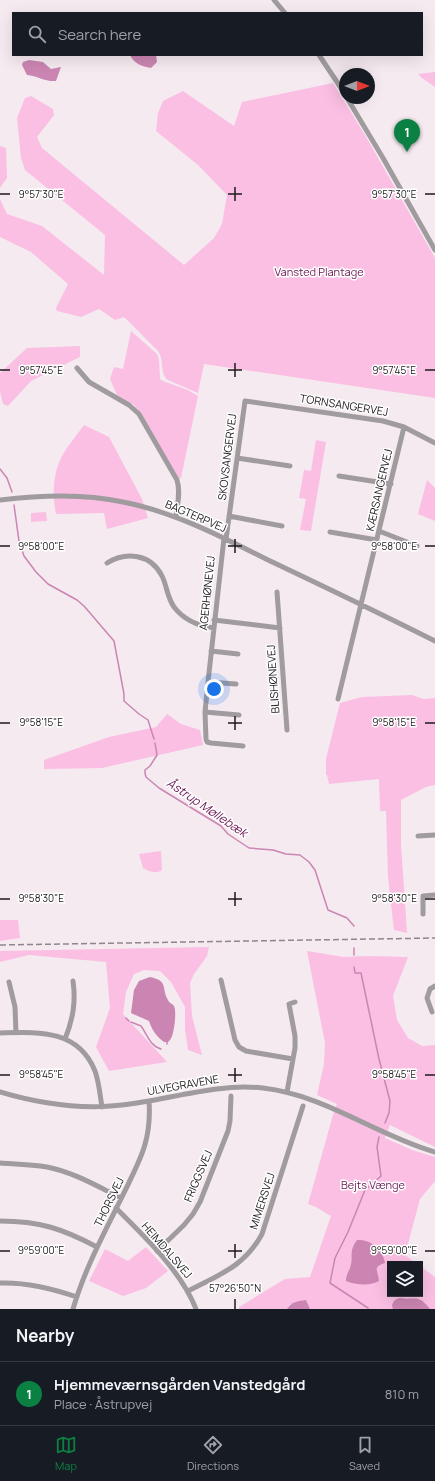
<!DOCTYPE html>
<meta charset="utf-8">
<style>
:root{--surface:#171b24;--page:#20242c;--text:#f1f3f6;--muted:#9ea1a6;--line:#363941;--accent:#0b8043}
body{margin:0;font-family:Manrope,sans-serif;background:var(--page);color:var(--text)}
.controls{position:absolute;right:12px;bottom:12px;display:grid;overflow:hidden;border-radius:0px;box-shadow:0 4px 16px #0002}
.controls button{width:36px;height:36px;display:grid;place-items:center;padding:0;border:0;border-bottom:1px solid var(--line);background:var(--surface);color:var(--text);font:20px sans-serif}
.compass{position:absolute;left:339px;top:68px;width:36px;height:36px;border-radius:50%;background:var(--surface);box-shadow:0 4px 16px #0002;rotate:90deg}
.you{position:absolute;left:214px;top:689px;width:14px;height:14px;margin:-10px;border:3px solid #fff;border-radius:50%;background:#1a73e8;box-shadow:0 0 0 6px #1a73e833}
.badge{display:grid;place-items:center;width:26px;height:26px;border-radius:50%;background:var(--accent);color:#fff;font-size:13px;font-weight:700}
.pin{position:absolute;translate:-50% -33px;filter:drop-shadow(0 1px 2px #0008)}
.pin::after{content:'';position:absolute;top:21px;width:14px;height:12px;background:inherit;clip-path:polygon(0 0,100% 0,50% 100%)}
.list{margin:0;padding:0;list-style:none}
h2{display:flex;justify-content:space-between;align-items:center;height:52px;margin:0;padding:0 16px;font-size:17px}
h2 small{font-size:13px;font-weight:400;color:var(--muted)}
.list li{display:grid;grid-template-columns:26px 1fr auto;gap:12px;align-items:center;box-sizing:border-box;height:64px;padding:0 16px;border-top:1px solid var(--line)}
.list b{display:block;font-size:15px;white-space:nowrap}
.list p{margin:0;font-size:13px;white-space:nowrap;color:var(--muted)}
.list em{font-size:13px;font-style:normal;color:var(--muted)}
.icon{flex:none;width:22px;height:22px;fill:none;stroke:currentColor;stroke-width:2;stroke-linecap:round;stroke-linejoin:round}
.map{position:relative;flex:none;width:435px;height:1309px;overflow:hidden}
.search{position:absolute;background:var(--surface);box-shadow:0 4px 16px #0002;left:12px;right:12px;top:12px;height:44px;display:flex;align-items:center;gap:10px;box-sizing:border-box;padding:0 14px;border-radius:0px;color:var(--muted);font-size:15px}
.sheet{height:116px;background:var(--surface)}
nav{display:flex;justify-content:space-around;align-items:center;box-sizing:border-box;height:56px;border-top:1px solid var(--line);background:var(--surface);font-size:11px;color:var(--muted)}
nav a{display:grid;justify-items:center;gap:2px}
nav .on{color:var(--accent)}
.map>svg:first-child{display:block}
.green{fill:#fabfe3}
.water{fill:#cb85b2}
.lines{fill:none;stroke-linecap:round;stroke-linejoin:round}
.stream{stroke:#cb85b2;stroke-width:1.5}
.minor{stroke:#a09b9e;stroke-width:5}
.rail{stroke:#8d868a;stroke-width:1.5;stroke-dasharray:6 3;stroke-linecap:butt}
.ticks{fill:none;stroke:#1e1a1c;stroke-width:1.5}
.labels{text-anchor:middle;stroke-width:3;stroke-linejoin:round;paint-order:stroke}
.park-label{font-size:11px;fill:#6a1653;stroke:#fff}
.street-label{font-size:11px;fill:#1e1a1c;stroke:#fff}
.water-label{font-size:12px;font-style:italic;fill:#691552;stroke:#fff}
.ticks-label{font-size:10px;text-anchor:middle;fill:#1e1a1c;stroke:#fff;stroke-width:3;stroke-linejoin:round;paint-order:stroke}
</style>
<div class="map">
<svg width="435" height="1309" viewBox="0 0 435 1309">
<rect width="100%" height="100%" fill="#f5eaf0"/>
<path class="green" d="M435,72v15l-13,-9 -4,-4z
M333,83l32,52 70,123v140l-231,-34 -6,29 -30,-13c-9,-7 -3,-18 -10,-29l-34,-34 -9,3 -16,-11 -18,8 -24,-6 -1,-3 12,-24 -37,-32 -31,-15v-38l7,15 35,12 62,49 1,-40 -80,-65 -4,-12 -4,-40 8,-20 6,-2 22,13 1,6 -17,22 5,11 142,117 30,-27 8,-14 5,-29 -29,-30 -42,-34 2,-18 5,-12 20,-10 51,35 8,-24z
M0,146l6,2 1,30 -7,10z
M131,331l26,23 2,6 1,19 3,2 25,9 10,6 -17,82 -3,1 -36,-65 -8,-9 -17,-10 -7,-16 4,-12 9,2z
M80,346v11l-49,24 -23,25 -5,-2 -3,-12v-19l27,-25z
M84,425l25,12 33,62 6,19 -41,11 -3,-16 -48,1c-4,-19 -3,-41 6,-58 6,-11 15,-21 22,-31z
M316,440l10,2 -15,89 -11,-1 6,-31 -7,-1 5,-28 7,1z
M427,480l8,8v33l-17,-7z
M46,512l1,9 -16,1v-9z
M412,695l11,4 12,-1v87l-9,2 -25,13v44l6,89 -13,-3 -6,-53 -2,-66h-6l-1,-32 -50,5 -2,-9h-1v-16l14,-56 22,-6z
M167,714l14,10 19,6 3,15 -101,23 -58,1v-9l65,-23 47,-10z
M161,851l1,19c-6,4 -13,2 -19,-2l-4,-14z
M0,920h18l2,18 -20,3z
M209,947l-2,9 -13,18 -4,9 2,33 10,39 -14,-5 -3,-21v-22l-14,-25 -11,-11 -16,-1 -10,4 -8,18 -3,22 44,48 -58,9 -13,-24 14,-39 -4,-46 -77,-7 -29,7v-11z
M307,951l37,6 23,-1 41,1 -15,39 4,24 11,18 14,8 13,-1v102l-45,-22 -5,13 27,12 23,7v24l-15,18 -15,56 12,9h-27v30h30v-28l15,11v32h-125v-1l-20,-4 -3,5h-48v-2l46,-28 25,-2 21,-61 -15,-9 -8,-3 25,-89 4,-11 -20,-9 7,-31 1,-21z
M146,1247l22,24 -22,17 -23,8 -34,-15 16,-32 23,12z"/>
<path class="water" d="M130,55h26l1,7 -6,6c-9,-2 -17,-4 -21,-13z
M29,60l14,2 8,7 10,-2 -5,14c-10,1 -19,-5 -29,-6l-5,-10 1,-3z
M150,977c19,4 11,11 18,23 1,3 5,4 6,6 3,6 0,30 -4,34 -2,3 -3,2 -6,2 -8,-6 -12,-12 -15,-21l-18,-8 3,-23 5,-9z
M357,1240c14,-1 26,10 28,23 -13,4 -7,7 -6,18 -8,5 -24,4 -33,0 0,-6 2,-8 4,-13 4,-11 -2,-16 7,-28z
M400,1298c16,3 17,-5 30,11h-37l-1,-3c1,-5 3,-7 8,-8z
M306,1300l4,9h-23c4,-7 11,-8 19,-9z"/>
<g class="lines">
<path class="stream" d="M0,469l7,9 5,14
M14,505l5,36 5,15 12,16 12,12 29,16 7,6 30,35 10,53v7l15,13 9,6 6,19
M155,743l2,12 -7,11 -5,4v3l1,4 13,11 62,38 7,8 21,14 24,2 13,4 14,1 9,7 6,8 13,40 19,8 7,8
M354,948v7
M354,967l1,6h6l18,86 11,42 -1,12 -4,10
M126,1018l3,3
M131,1022l10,4c6,8 9,20 20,23
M167,1042v2
M368,1308l-38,-25 5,-25 13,-26 17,-42 16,-14 -4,-29 2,-10"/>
<path class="minor" d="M274,0l11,13
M319,55l26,39
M347,98l36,60 52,92
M77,368l12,14 40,23 10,9 38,66c4,13 0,25 -1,37
M237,458l53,8
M339,476l52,8
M0,500c41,-5 83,-7 123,2 51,10 97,34 143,57 57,27 113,54 169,82
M229,516l53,10
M379,531l38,15
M330,532l47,8
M224,538l-16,144 -3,30 1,27 1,3 4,1 32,3
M226,539l19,-138 138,20 21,6 31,16
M107,563c19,-12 44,-9 55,13 5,10 5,21 12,31 10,13 24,19 40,21
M277,592l10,138
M214,620l66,8
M211,651l27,3
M208,682l28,2
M338,699l66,-272
M205,712l34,3
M418,836l17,-1
M423,914v-18l12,-1
M221,980l14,60 4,7 7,4 47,8
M9,982l6,25 1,26
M432,1012l-5,-14 3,-9 5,-3
M0,1033c38,-1 78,-4 95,38 4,11 5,24 7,36
M65,1039c8,-20 11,-37 8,-58
M0,1092c40,12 81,18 122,13 47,-5 93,-22 141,-17 62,7 113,47 172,64
M287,1092l8,-44v-12l-6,-32 6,-2
M0,1163c15,1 31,1 47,4 26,5 50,19 74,31
M116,1208c29,29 65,63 80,101
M0,1221c40,0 63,8 97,26
M157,1251l27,-26 9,-11 7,-12 28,-71 2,-10 1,-25
M0,1283c27,-1 51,5 77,14
M188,1291c31,-16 57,-25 74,-57l41,-128
M73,1309c11,-38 30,-74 48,-110 17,-36 31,-56 28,-98"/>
<path class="rail" d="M0,945l435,-7"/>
</g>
<path class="ticks" d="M235,187v14M0,194h10M228,194h14M425,194h10M235,363v14M0,370h10M228,370h14M425,370h10M235,539v14M0,546h10M228,546h14M425,546h10M235,716v14M0,723h10M228,723h14M425,723h10M235,892v14M0,899h10M228,899h14M425,899h10M235,1068v14M0,1075h10M228,1075h14M425,1075h10M235,1244v14M0,1251h10M228,1251h14M425,1251h10M235,1299v10"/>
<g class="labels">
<g class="park-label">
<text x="319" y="276">Vansted Plantage</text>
<text x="373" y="1189">Bejts Vænge</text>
</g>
<g class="street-label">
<text transform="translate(344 405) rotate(9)" y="4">TORNSANGERVEJ</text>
<text transform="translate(227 457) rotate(-83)" y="4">SKOVSANGERVEJ</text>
<text transform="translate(379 490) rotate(-77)" y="4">KÆRSANGERVEJ</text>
<text transform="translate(196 516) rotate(23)" y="4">BAGTERPVEJ</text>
<text transform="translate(207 593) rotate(-84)" y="4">AGERHØNEVEJ</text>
<text transform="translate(273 679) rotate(-94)" y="4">BLISHØNEVEJ</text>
<text transform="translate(183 1085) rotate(-10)" y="4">ULVEGRAVENE</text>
<text transform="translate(198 1176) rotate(-67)" y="4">FRIGGSVEJ</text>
<text transform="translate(262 1201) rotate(-72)" y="4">MIMERSVEJ</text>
<text transform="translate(109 1202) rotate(-64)" y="4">THORSVEJ</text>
<text transform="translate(167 1250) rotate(49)" y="4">HEIMDALSVEJ</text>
</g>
<g class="water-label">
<text transform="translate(207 808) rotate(34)" y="4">Åstrup Møllebæk</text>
</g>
</g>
<g class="ticks-label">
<text x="394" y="198">9°57'30"E</text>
<text x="41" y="198">9°57'30"E</text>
<text x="41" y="374">9°57'45"E</text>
<text x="394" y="374">9°57'45"E</text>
<text x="394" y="550">9°58'00"E</text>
<text x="41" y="550">9°58'00"E</text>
<text x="41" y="726">9°58'15"E</text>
<text x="394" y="726">9°58'15"E</text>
<text x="394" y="902">9°58'30"E</text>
<text x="41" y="902">9°58'30"E</text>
<text x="41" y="1078">9°58'45"E</text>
<text x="394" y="1078">9°58'45"E</text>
<text x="41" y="1254">9°59'00"E</text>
<text x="394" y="1254">9°59'00"E</text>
<text x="235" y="1292">57°26'50"N</text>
</g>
</svg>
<div class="controls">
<button><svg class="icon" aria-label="layers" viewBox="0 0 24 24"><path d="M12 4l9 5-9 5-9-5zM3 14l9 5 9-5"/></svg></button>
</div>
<svg class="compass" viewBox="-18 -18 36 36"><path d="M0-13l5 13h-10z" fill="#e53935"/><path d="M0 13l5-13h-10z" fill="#9ea1a6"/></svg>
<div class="you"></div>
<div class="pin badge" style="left:407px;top:152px">1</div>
<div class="search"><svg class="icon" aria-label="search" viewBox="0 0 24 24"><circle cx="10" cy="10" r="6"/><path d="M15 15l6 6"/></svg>Search here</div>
</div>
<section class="sheet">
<h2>Nearby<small></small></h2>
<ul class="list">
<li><span class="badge">1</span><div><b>Hjemmeværnsgården Vanstedgård</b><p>Place · Åstrupvej</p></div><em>810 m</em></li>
</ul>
</section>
<nav>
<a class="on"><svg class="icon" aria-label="map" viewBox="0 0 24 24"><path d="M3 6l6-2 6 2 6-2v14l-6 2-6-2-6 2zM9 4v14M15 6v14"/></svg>Map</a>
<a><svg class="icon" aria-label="directions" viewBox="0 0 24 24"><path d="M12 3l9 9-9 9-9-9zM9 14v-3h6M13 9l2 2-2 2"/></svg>Directions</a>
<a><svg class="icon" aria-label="saved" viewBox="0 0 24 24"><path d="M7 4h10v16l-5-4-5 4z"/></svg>Saved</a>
</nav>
